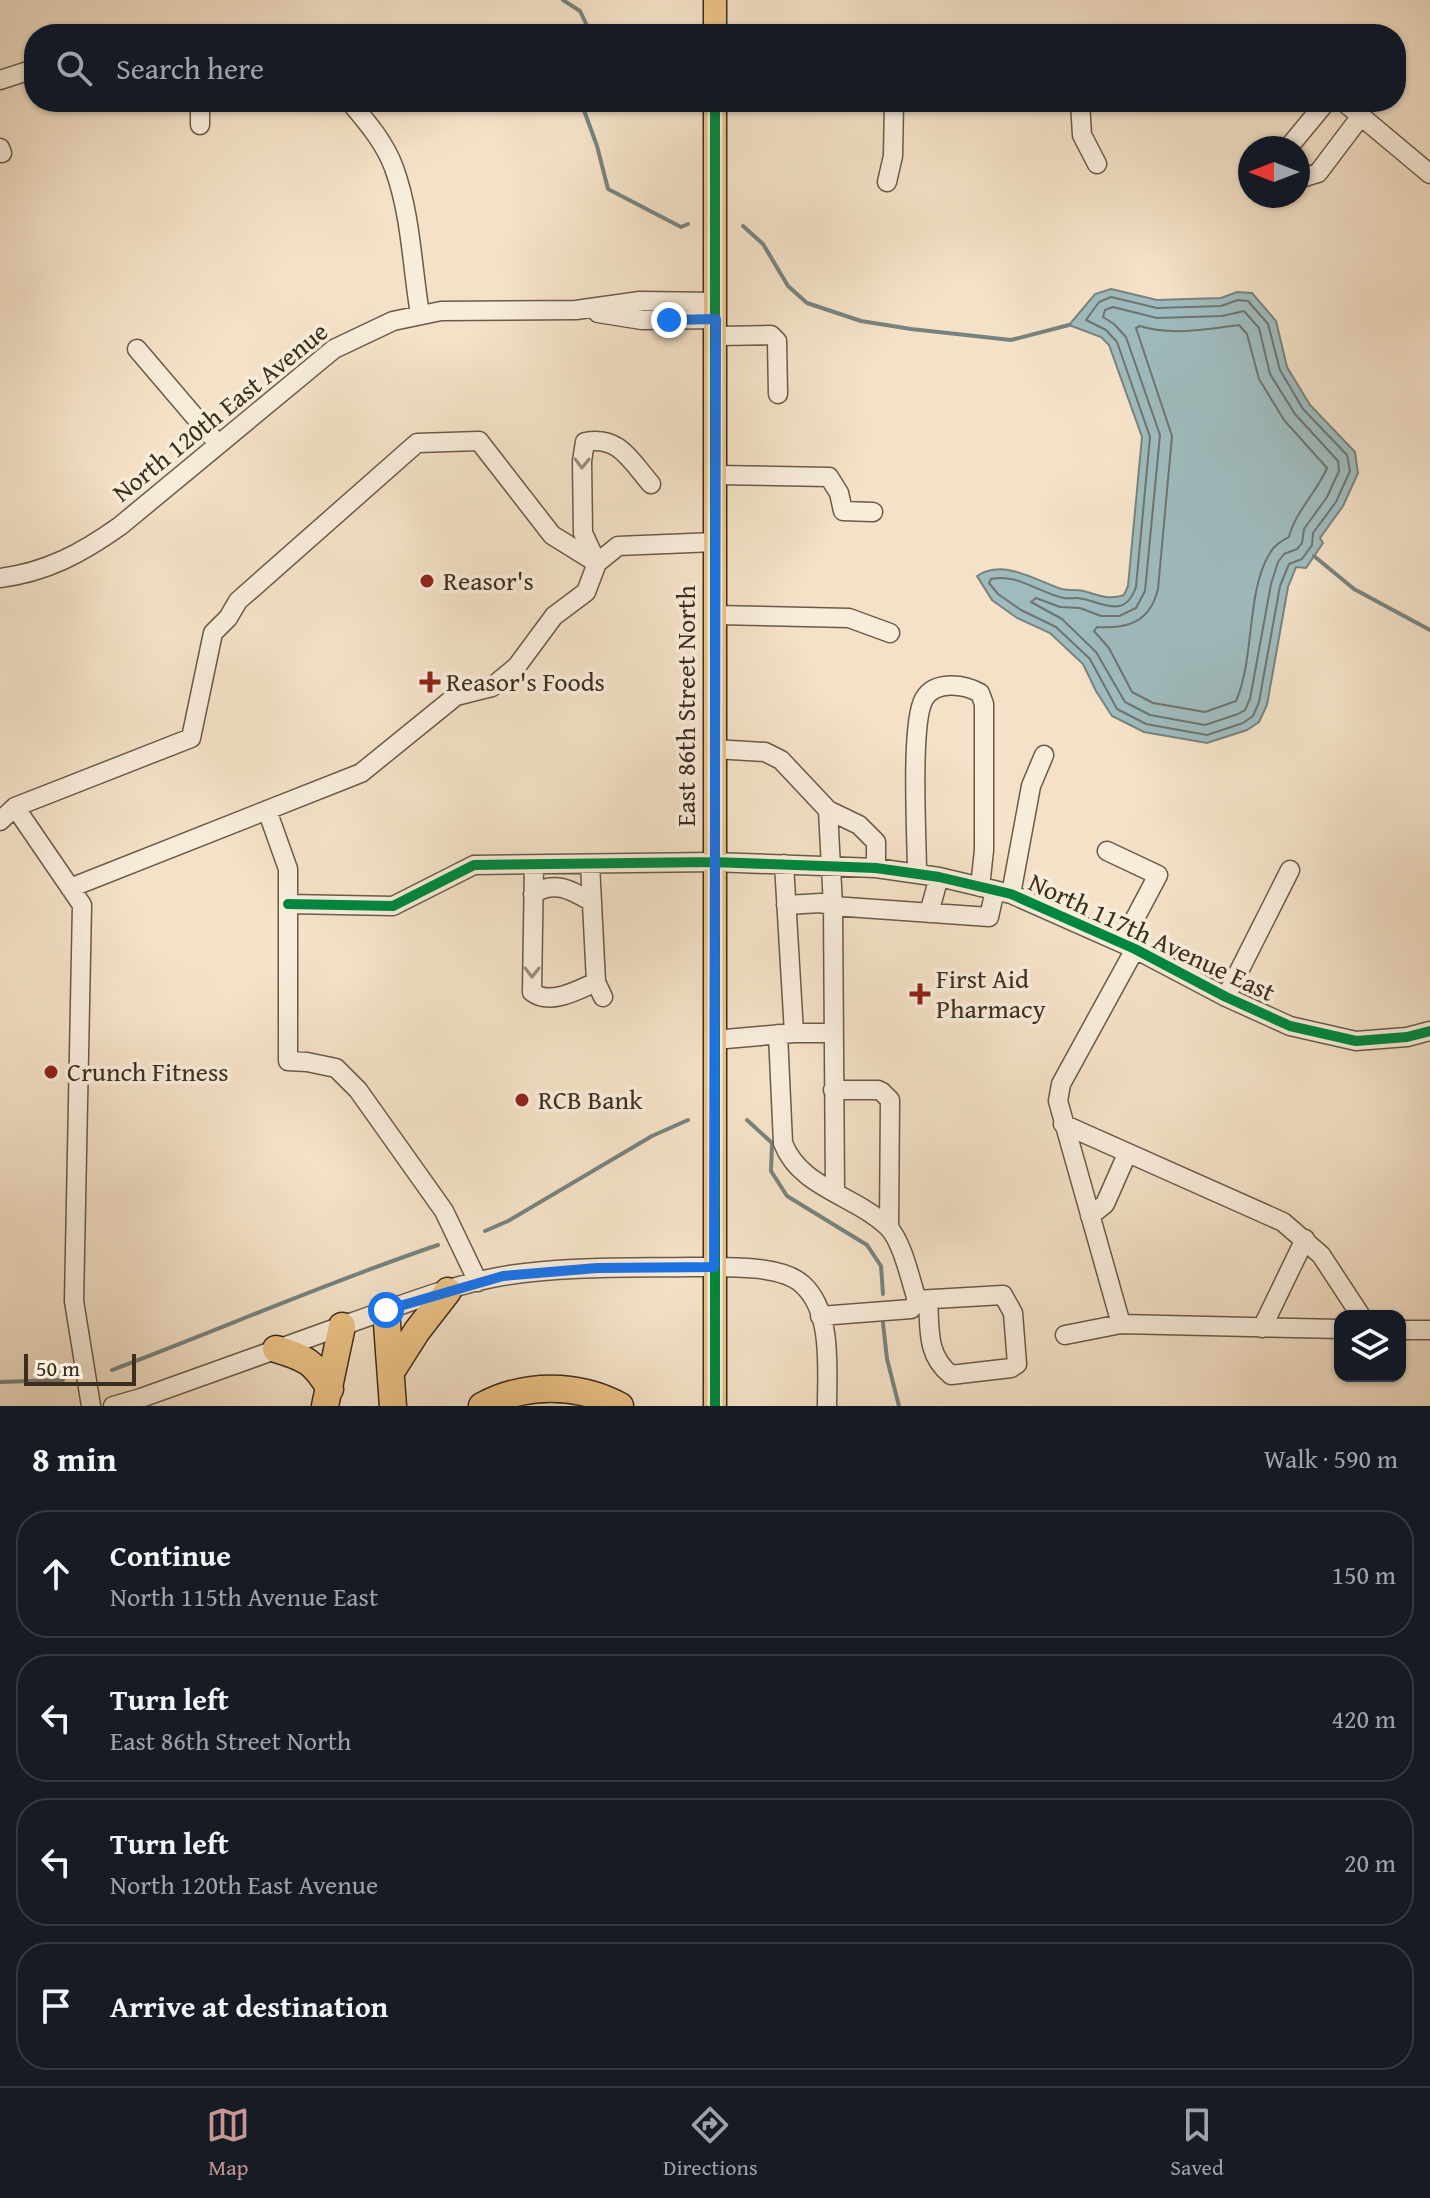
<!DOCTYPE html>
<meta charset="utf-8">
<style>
:root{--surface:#171b24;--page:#20242c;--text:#f1f3f6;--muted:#9ea1a6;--line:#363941;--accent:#c59692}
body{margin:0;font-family:"Gentium Book Plus",serif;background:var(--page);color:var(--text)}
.controls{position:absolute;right:24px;bottom:24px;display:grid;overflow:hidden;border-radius:16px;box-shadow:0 2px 6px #0004}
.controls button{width:72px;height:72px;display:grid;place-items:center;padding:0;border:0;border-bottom:2px solid var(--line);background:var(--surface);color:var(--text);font:40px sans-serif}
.compass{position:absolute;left:1238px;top:136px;width:72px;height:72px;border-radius:50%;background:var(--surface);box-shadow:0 2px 6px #0004;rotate:270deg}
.scale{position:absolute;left:24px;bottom:20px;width:112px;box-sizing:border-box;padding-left:8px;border:4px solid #3c2e1e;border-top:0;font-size:22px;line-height:28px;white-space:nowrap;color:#3c2e1e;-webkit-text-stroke:6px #f8ecdb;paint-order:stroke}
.stop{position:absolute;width:24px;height:24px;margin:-18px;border:6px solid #1a73e8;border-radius:50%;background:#fff}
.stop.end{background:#1a73e8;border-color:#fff;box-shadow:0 2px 8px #0008}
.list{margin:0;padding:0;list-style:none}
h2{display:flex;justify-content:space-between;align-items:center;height:104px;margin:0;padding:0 32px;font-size:34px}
h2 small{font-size:26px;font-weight:400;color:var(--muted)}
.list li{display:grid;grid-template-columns:52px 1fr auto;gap:24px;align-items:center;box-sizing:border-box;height:128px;margin:0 16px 16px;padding:0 16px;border:2px solid var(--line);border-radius:32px}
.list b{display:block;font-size:30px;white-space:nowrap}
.list p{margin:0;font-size:26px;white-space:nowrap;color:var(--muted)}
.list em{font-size:26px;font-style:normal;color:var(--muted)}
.icon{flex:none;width:44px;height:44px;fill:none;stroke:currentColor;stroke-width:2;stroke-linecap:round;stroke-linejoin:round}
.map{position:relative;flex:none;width:1430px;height:1406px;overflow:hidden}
.search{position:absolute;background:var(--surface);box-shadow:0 2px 6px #0004;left:24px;right:24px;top:24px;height:88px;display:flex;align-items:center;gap:20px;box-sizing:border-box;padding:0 28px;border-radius:32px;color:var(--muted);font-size:30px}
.sheet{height:680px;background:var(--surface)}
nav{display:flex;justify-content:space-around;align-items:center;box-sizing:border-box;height:112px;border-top:2px solid var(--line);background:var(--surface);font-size:22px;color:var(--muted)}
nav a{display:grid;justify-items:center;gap:4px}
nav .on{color:var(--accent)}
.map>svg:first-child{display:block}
.water{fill:#9fbbbe;stroke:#77837e;stroke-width:2}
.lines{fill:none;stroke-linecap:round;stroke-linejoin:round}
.shore{stroke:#6e746e;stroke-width:2}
.stream{stroke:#77837e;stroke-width:4}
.minor-casing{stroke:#6a5b48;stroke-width:21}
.major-casing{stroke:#3c2e1e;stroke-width:25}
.highway-casing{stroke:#3c2e1e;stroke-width:29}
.minor{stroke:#f8ecdb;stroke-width:18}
.major{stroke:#eac084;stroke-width:22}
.highway{stroke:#eac084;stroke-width:26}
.cycleway-casing{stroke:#f8ecdb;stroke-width:15}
.cycleway{stroke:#00873e;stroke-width:10}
.oneway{stroke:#9a8d7c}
.route{stroke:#1a73e8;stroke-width:10}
.poi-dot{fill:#8f2418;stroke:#f8ecdb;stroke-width:3}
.labels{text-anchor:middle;stroke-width:7;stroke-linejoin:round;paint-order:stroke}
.street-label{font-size:26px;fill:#3c2e1e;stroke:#f8ecdb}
.poi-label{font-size:26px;fill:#3c2e1e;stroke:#f8ecdb;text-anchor:start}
</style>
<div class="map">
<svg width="1430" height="1406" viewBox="0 0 1430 1406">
<rect width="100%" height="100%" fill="#f4e1c7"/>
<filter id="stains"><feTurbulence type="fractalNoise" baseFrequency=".0025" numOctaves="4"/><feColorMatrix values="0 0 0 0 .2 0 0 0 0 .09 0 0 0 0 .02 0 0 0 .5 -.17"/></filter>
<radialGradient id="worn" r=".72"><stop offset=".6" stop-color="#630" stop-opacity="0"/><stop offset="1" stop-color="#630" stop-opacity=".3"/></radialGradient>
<path class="water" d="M1111,289l46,11 64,-2 16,-6 15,1 24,28 11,46 23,38 45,47 3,21 -15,33 -23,32 3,5 -17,25 -10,-1 -8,20 -21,118 -8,17 -12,8 -40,13 -63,-11 -32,-16 -16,-25 -13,-27 -33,-31 -33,-15 -25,-18 -15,-24c27,-18 59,5 85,13 8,2 17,0 25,3 14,4 23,8 37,3l4,-9 14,-149 -33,-92 -8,-8 -32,-12 26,-31z"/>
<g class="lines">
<path class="shore" d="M1111,297l46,11 64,-2 17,-6 10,1 20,23 12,46 23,39 44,46 3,16 -14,31 -23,31 -1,12 -10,14 -13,5 -9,22 -21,116 -6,14 -10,7 -36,12 -61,-11 -29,-15 -27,-50 -34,-32 -35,-17 -23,-16 -9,-11 2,-4c26,-6 48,14 73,19 6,1 13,-1 19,1 23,5 42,19 53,-12l14,-150 -33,-95 -11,-12 -20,-10 13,-18z
M1113,307l44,11 65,-2 22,-5 15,17 11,46 25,40 43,47 1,10 -12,26 -23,32 -2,14 -5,6 -13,5 -6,8 -7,22 -21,115 -5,11 -7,4 -33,11 -55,-10 -25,-13 -29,-50 -34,-33 -31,-17 5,-4 24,9 20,1 21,8h18l17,-8 9,-17 15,-156 -34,-98 -12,-13 -11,-7 2,-7z
M1239,325l8,9 12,45 25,41 43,48c-10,24 -32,44 -38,69 -7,4 -15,8 -19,16 -24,38 -15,105 -34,148l-31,11 -52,-9 -21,-11 -23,-44 -15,-17 3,-4c31,2 53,-5 61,-38l14,-153 -36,-108 4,-2c30,10 70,3 99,-1z"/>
<path class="stream" d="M563,0l17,11 11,23
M581,102l16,44 11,43 73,38 7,-3
M743,226l20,18 25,42 19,17 54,18 50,8 100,11 58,-15
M1314,556l40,33 76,41
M747,1120l25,23 -1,28 16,25 80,49 14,21 2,28
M485,1231l23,-10 144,-85 36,-16
M883,1323l4,36 12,47
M112,1370c109,-41 216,-88 326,-125
M0,1382l63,-2"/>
<g class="minor-casing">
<path id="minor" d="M0,80l34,-11
M350,102c17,20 35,41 44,66 17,46 18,99 26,146
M1080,102l2,33 15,29
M1344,102l86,72
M200,125v-23
M0,148l2,5
M1288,148l38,-46
M1298,175l7,2 13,-4 43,-57
M887,182l6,-26 1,-54
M598,313l44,7 74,-1
M716,336l55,-1 6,6 1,53
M137,349l81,95
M715,475l114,2 10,16 4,18 30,1
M597,563l-14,-30 -1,-72 3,-19c35,-6 45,18 66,42
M0,578c47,-6 82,-25 120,-52l214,-177 59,-28 48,-10 135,-1 64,-9 76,1
M715,615l134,3 41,15
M714,749l51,3 16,8 47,50 31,15 17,17v26
M15,807l67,98 -8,396 17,105
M267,810l21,59v192l19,1 29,6 22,22 86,121 34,71
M0,821l15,-14 176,-69 22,-105 15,-15 10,-17 179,-158 62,-2 73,94 45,28
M1107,851l51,24 -36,68
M590,864l6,118 7,15
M534,865l-2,127c18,14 46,-2 64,-10
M917,873c0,-33 -7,-150 7,-174 11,-19 40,-15 56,-6l4,11v146l-4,37
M70,888l291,-115 95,-77 36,-9 25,-21 37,-50 32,-24 11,-29 21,-17 97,-4
M533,894c22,-14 38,-4 59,8
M1011,894l20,-108 13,-31
M288,904l105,2 81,-41 239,-3 163,6 63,9 72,17 124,55 91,48 64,29 66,15 51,-4 23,-6
M786,905l35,-2 12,3 -5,-96
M929,913l10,-36
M1226,997l64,-127
M794,1033h39
M778,1034l5,109c17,45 72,52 105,84 14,14 22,51 28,70v6l-5,6 -91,7
M714,1040l80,-7 -10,-169
M833,1090h45l4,2 8,8 -1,128
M1063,1124l220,98 38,33 40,61
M835,1192l-2,-286 156,11 6,-27
M1090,1216l15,-12 22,-50
M916,1300l87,-5 10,18 4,51 -6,4 -60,7c-25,-20 -21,-46 -23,-75
M1121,1324l-63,-223 3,-17 74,-135
M1262,1328l43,-89
M1400,1330h30
M1065,1335l56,-11 219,5
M113,1406l28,-8c71,-25 141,-51 212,-76 48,-17 99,-37 150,-46 62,-10 126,-8 188,-9 29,0 89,-3 111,17 31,27 25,86 25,122"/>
</g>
<g class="major-casing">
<path id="major" d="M715,0v34
M715,102v1304"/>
</g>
<g class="highway-casing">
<path id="highway" d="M386,1310l7,96
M276,1349c30,9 38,13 54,40
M391,1372l26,-41 31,-40
M325,1406l17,-80
M482,1406c42,-23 96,-23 138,0"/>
</g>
<use href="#minor" class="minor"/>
<use href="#major" class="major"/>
<use href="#highway" class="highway"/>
<g class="cycleway-casing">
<path id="cycleway" d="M715,102v1304
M288,904l105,2 81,-41 239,-3 163,6 63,9 72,17 124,55 91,48 64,29 66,15 51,-4 23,-6"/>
</g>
<use href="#cycleway" class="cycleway"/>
</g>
<defs><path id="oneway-chevron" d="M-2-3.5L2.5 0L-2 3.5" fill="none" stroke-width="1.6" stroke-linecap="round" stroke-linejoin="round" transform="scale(2)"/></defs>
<g class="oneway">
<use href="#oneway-chevron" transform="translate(582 463) rotate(91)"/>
<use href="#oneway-chevron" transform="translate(532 972) rotate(91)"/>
</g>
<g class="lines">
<path class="route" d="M386,1310l117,-34 94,-8 117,-1 2,-948 -47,1"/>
</g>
<g class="poi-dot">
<circle cx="427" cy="581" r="8"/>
<path d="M426 670h8v8h8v8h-8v8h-8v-8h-8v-8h8z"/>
<path d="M916 982h8v8h8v8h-8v8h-8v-8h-8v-8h8z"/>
<circle cx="51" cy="1072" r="8"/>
<circle cx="522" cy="1100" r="8"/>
</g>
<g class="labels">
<g class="street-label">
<text transform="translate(220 412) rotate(-39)" y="9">North 120th East Avenue</text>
<text transform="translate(686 706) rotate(-90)" y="9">East 86th Street North</text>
<text transform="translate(1152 937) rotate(25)" y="9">North 117th Avenue East</text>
</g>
<g class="poi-label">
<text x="443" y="590">Reasor's</text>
<text x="446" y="691">Reasor's Foods</text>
<text x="936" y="988">First Aid<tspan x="936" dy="30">Pharmacy</tspan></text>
<text x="67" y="1081">Crunch Fitness</text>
<text x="538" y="1109">RCB Bank</text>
</g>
</g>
<rect width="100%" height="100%" filter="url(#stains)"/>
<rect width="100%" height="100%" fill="url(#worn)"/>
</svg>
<div class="controls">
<button><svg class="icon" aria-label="layers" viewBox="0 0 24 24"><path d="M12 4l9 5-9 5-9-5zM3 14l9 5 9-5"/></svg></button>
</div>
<svg class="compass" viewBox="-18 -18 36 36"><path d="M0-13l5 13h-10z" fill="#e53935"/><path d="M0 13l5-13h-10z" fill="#9ea1a6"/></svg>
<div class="scale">50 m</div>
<div class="stop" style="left:386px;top:1310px"></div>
<div class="stop end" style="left:669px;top:320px"></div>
<div class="search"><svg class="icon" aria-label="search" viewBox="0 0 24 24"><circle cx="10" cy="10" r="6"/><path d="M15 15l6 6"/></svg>Search here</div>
</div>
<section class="sheet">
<h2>8 min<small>Walk · 590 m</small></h2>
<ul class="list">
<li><svg class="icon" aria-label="ahead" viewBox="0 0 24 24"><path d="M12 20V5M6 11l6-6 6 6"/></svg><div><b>Continue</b><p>North 115th Avenue East</p></div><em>150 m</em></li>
<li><svg class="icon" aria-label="left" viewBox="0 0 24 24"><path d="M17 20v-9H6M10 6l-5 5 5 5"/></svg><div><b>Turn left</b><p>East 86th Street North</p></div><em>420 m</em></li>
<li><svg class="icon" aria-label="left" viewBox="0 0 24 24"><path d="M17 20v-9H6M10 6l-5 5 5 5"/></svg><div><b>Turn left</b><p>North 120th East Avenue</p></div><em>20 m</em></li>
<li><svg class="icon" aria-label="arrive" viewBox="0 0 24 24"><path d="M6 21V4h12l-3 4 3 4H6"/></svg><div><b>Arrive at destination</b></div></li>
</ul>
</section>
<nav>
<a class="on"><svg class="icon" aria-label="map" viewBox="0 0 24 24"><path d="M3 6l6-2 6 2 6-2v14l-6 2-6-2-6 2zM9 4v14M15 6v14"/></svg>Map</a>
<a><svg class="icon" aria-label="directions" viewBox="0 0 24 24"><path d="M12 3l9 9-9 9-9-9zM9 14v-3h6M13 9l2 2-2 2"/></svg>Directions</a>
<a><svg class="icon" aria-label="saved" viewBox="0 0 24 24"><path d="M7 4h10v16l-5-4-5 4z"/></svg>Saved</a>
</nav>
